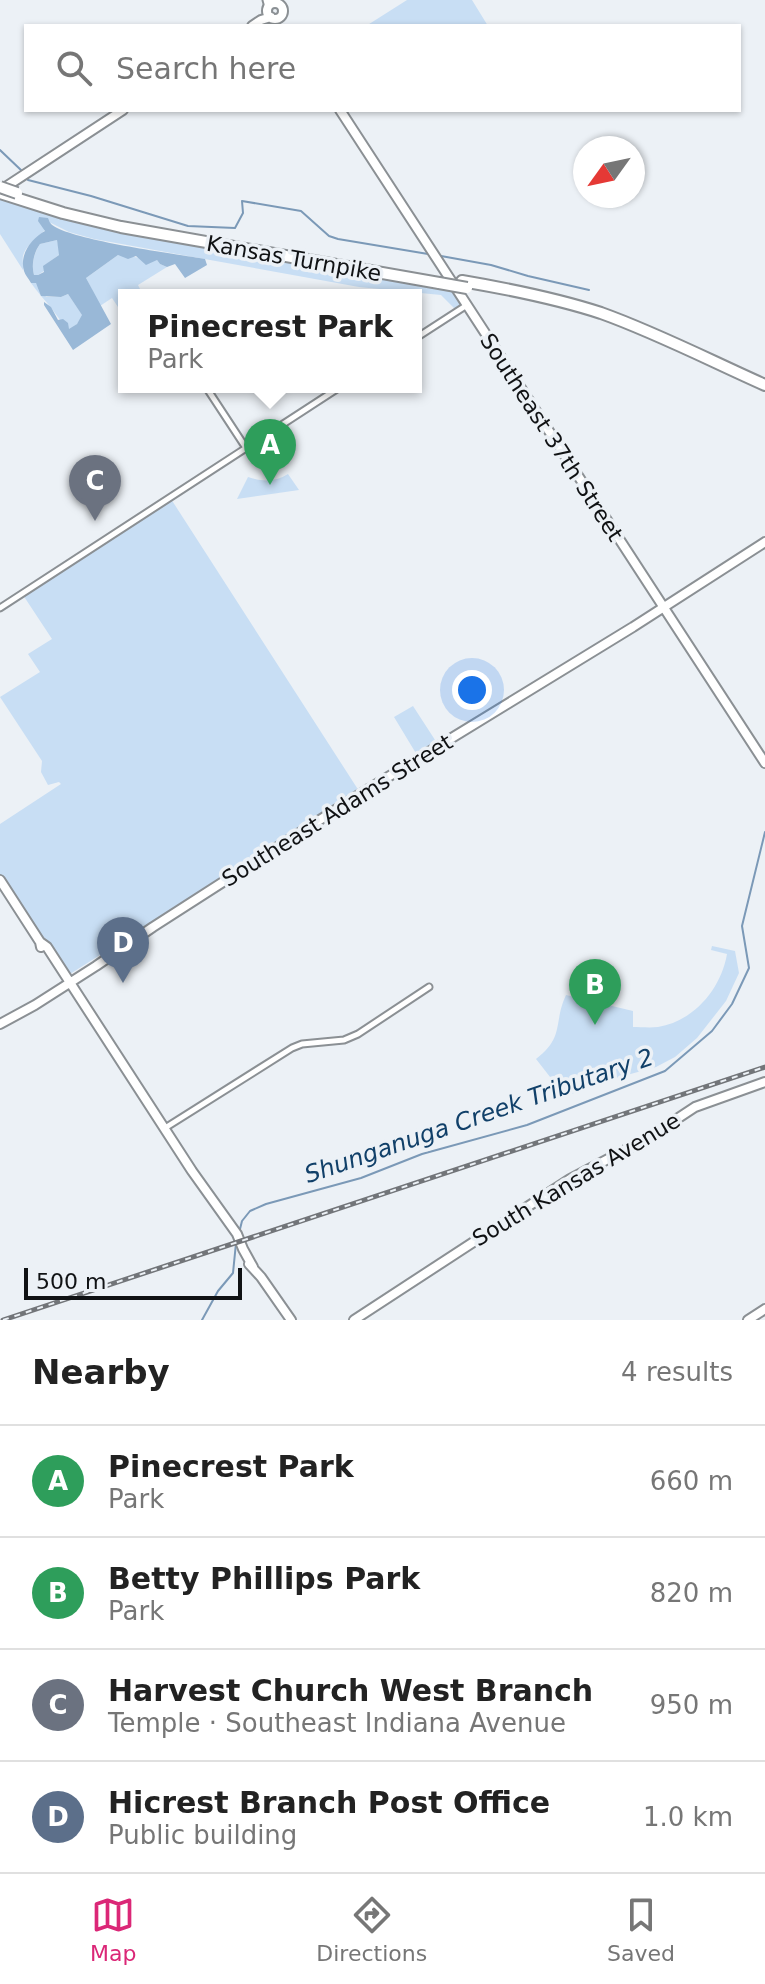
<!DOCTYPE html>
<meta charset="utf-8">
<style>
:root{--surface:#fff;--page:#f2f2f2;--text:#222;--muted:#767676;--line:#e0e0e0;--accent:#db2777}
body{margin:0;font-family:"DejaVu Sans",sans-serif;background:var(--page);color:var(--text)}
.compass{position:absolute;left:573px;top:136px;width:72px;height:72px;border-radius:50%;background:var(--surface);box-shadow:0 2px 6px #0004;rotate:237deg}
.scale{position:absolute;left:24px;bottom:20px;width:218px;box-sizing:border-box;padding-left:8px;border:4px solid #101214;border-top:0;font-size:22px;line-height:28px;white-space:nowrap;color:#101214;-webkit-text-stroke:6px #ecf1f6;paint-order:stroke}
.you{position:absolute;left:472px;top:690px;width:28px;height:28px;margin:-20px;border:6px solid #fff;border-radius:50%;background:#1a73e8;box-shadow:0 0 0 12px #1a73e833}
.badge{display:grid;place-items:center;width:52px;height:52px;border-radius:50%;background:var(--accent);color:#fff;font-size:26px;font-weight:700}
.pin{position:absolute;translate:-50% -66px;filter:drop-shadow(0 2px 4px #0008)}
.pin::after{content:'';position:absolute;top:42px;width:28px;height:24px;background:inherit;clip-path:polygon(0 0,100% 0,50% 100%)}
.popup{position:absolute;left:118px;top:289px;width:304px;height:104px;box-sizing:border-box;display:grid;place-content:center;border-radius:0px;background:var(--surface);filter:drop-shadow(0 2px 6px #0005);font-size:26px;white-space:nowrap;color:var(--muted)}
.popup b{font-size:30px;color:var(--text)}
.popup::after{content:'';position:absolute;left:50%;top:100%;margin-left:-16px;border:16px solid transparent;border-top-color:var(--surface)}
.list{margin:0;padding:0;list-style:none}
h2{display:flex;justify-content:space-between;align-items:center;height:104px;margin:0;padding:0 32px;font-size:34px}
h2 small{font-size:26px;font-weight:400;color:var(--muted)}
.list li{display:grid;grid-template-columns:52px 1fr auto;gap:24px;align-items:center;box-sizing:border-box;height:112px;padding:0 32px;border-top:2px solid var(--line)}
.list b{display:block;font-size:30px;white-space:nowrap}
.list p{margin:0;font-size:26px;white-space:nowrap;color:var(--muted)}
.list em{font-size:26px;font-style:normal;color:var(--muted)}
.icon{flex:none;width:44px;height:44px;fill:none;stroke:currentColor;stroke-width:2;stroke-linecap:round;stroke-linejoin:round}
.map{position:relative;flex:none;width:765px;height:1320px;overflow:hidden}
.search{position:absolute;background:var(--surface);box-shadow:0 2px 6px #0004;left:24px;right:24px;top:24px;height:88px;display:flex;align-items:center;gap:20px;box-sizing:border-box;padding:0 28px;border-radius:0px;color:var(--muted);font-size:30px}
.sheet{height:552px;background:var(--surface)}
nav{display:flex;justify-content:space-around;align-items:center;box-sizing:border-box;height:112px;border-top:2px solid var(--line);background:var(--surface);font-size:22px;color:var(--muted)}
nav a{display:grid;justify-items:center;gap:4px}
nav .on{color:var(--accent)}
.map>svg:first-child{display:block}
.green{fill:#c8def4}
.forest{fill:#99b8d7;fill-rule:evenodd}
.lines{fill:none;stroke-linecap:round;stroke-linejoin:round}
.stream{stroke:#7b99b7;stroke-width:2}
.minor-casing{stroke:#8b9094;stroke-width:9}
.major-casing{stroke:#8b9094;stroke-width:12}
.highway-casing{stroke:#8b9094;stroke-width:14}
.minor{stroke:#fff;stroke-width:5}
.major{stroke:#fff;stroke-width:8}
.highway{stroke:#fff;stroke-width:10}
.rail-casing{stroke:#727579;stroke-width:5}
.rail{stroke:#ecf1f6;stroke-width:2;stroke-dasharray:6;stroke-linecap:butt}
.highway-bridge-casing{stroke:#8b9094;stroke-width:14;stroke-linecap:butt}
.highway-bridge{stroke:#fff;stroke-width:10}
.labels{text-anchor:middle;stroke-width:7;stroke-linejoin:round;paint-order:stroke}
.street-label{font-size:22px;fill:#101214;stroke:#ecf1f6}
.water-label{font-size:24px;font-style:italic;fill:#114069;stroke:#ecf1f6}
</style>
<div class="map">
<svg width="765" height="1320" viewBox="0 0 765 1320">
<rect width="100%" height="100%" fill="#ecf1f6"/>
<path class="green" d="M407,0h65l16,26h-122z
M0,196l46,15 407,76 10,17 -8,5 -14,-14 -82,-8 -265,-48 -25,-7 -18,-9c-8,12 -24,19 -28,33 -1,5 1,10 0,14l-23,-36z
M57,240l3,14 -16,12v5l-6,4h-4c-3,-10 0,-22 6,-31z
M118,255l39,5 3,4 7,3 -29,18 5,10h-19v21l-12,-18 -12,8 -14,-28z
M31,283h5l10,14h15l7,-3 15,22 -6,8 -8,6c-7,-7 -11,-13 -17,-21 -7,-9 -14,-16 -21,-26z
M288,474l11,16 -62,9 11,-22c14,5 27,5 40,-3z
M171,499l188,292 -289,183h-2l-68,-100v-50l61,-40 -2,-2 -11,3 -7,-13 1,-11 -42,-64 40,-25 -12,-18 24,-15 -29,-44z
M413,706l24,37 -20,12 -23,-38z
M712,946l23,5 4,22 -13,28 -29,37 -22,19 -19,10 -58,16 -41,17 -3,-18 -18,-23c29,-22 17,-36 30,-64l67,16v16c7,0 17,1 25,0 36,-6 63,-38 69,-73l-16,-4z"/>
<path class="forest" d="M39,217l9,1c1,2 1,4 3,6 17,16 126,30 154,35l2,6 -22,13 -10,-14 -8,3 -7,-3 -3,-4 -11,5 -10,-9 -8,3 -10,-4 -32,23 25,46 -38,26 -29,-45v-3l7,5 7,13 5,-1 5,4 1,6 8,-5 5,-9 -14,-21 -7,3 -20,-1 -5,-13h-5c-2,-4 -6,-8 -7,-12 -5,-17 8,-33 21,-40l-7,-10zM57,240l2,15 -16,11 1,6 -6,3h-4c-3,-10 0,-23 6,-31z"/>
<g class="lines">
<path class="stream" d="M0,150l22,21
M26,176l2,4 63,16 97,30 47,2 8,-15 -1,-12 59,10 28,25 9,3 90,15
M441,256l50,9 37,11 61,14
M239,1233l3,-12 8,-10 16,-7 95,-26 61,-24 105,-29 138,-54 47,-40 20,-27 17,-36 -7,-42 23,-94
M202,1320l16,-29 15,-18 3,-30"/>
<g class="minor-casing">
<path id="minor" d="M266,0l2,7
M271,0l4,3
M416,338l51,-33
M206,387l40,61
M0,608l340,-221
M165,1128l127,-80 10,-4 42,-4 14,-6 71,-47"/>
</g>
<g class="major-casing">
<path id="major" d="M267 11a8 8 0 1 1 16 0a8 8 0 1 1-16 0Z
M252,26l9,-6 10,-3
M340,110l425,653
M1,190l122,-80
M0,880l40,62 1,5
M40,942l7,5 145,224 45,63 6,15 10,18
M0,1024l35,-19 61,-39 57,-39 204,-131 276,-169 132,-85
M249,1264l12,13 30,43
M354,1320l216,-141 78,-41 47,-31 70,-25
M748,1320l17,-11"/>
</g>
<g class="highway-casing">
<path id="highway" d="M0,193l63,20 58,14 318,56
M462,281c47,8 93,17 139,32 56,20 110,48 164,72"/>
</g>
<use href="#minor" class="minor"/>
<use href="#major" class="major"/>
<use href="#highway" class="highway"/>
<g class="rail-casing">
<path id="rail" d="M3,1320l762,-253"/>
</g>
<use href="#rail" class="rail"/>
<g class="highway-bridge-casing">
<path id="highway-bridge" d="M0,187l17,6
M439,283l28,5"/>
</g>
<use href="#highway-bridge" class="highway-bridge"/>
</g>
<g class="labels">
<g class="street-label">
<text transform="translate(294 258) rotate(10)" y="8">Kansas Turnpike</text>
<text transform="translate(552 437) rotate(57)" y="8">Southeast 37th Street</text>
<text transform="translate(337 810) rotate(-32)" y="8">Southeast Adams Street</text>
<text transform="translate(576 1179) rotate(-31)" y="8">South Kansas Avenue</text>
</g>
<g class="water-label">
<text transform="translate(479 1116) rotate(-19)" y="8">Shunganuga Creek Tributary 2</text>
</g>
</g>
</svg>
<svg class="compass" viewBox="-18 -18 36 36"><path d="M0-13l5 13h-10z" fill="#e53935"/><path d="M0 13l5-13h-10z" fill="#767676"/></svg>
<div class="scale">500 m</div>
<div class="you"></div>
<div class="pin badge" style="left:270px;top:485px;background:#2e9e5b">A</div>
<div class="popup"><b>Pinecrest Park</b>Park</div>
<div class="pin badge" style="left:595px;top:1025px;background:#2e9e5b">B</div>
<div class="pin badge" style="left:95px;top:521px;background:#6b7280">C</div>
<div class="pin badge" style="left:123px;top:983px;background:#5c6f8a">D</div>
<div class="search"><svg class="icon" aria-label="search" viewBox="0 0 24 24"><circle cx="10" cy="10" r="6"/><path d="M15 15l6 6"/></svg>Search here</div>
</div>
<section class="sheet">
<h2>Nearby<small>4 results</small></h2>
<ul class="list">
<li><span class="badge" style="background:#2e9e5b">A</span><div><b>Pinecrest Park</b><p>Park</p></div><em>660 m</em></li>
<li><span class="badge" style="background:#2e9e5b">B</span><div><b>Betty Phillips Park</b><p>Park</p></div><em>820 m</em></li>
<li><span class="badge" style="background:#6b7280">C</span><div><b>Harvest Church West Branch</b><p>Temple · Southeast Indiana Avenue</p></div><em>950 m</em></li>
<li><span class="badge" style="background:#5c6f8a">D</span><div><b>Hicrest Branch Post Office</b><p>Public building</p></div><em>1.0 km</em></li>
</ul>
</section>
<nav>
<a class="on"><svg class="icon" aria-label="map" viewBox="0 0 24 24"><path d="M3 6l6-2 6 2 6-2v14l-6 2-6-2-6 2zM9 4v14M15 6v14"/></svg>Map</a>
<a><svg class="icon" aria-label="directions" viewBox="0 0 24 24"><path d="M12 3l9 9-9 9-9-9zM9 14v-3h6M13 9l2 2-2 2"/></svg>Directions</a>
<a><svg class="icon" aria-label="saved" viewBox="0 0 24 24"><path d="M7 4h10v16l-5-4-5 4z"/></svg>Saved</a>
</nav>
